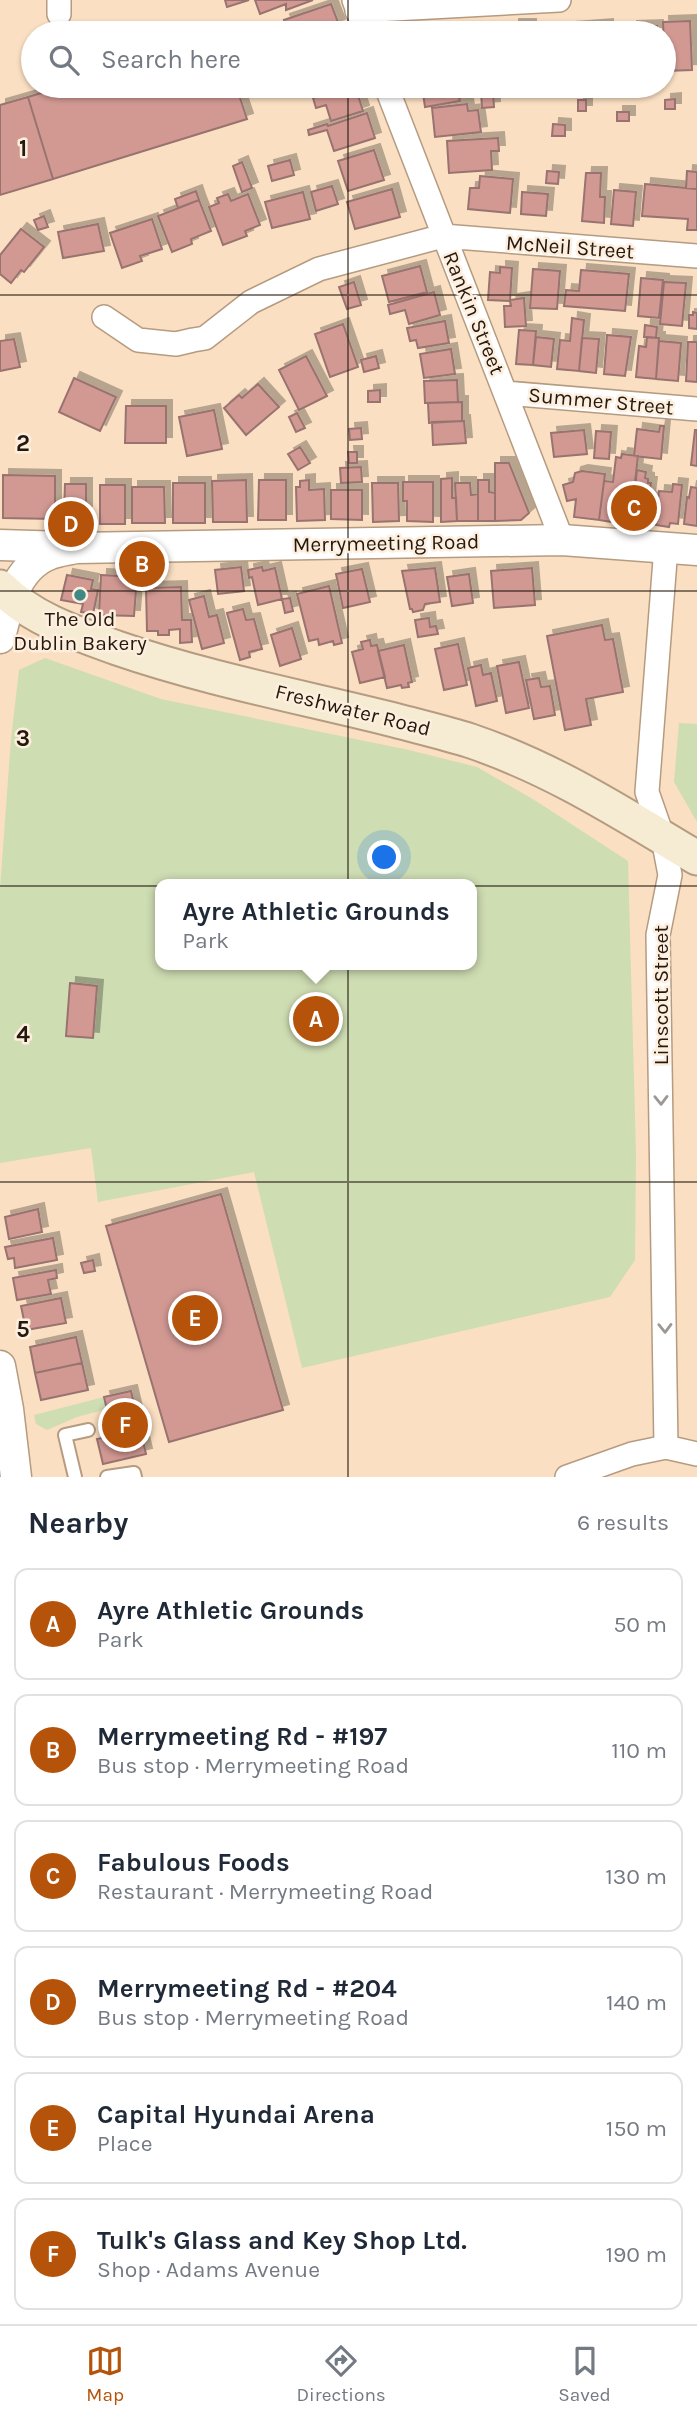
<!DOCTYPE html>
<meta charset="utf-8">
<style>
:root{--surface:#fff;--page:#f6f6f7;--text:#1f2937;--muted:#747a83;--line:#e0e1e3;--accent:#b45309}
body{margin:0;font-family:Karla,sans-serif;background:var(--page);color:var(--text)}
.you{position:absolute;left:385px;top:858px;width:24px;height:24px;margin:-18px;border:5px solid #fff;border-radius:50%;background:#1a73e8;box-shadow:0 0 0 10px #1a73e833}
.badge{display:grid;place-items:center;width:46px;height:46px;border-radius:50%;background:var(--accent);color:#fff;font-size:23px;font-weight:700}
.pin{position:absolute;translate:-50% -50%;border:4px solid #fff;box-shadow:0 2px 7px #0006}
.popup{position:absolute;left:155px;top:879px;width:322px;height:91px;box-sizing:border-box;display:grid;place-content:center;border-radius:14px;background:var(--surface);filter:drop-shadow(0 2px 5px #0005);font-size:23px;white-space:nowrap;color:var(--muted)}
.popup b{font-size:26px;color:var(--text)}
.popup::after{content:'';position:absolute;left:50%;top:100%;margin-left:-14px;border:14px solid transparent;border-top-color:var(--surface)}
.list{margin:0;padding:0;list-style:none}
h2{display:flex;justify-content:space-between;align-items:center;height:91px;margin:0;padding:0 28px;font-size:30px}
h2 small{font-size:23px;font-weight:400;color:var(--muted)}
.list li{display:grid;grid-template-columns:46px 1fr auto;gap:21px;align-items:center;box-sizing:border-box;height:112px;margin:0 14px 14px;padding:0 14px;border:2px solid var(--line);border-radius:14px}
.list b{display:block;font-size:26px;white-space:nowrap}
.list p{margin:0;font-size:23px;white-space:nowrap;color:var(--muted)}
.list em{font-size:23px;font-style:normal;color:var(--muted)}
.icon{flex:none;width:38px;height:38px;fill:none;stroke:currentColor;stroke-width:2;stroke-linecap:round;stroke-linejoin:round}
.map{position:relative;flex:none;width:697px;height:1477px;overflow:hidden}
.search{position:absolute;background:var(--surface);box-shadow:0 2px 5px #0004;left:21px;right:21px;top:21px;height:77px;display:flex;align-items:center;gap:18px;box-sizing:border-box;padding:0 24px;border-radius:38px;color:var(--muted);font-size:26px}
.sheet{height:847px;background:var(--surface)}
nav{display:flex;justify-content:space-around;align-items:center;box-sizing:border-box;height:98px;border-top:2px solid var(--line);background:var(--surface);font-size:19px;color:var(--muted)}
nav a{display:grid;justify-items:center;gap:4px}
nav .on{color:var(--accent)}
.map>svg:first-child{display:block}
.green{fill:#cfddb3;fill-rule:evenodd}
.building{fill:#d29993;stroke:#99736f;stroke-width:2;filter:url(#shadow)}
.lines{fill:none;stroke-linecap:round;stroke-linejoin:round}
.service-casing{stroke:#b59b80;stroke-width:16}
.minor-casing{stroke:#b59b80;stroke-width:26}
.tertiary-casing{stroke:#b59b80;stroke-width:33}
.secondary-casing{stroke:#b59b80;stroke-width:37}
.service{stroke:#fff;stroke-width:12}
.minor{stroke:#fff;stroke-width:23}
.tertiary{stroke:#fff;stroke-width:30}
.secondary{stroke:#f6ecd4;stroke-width:33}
.oneway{stroke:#9c9893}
.grid{fill:none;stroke:#23190f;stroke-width:2;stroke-opacity:0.55}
.poi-dot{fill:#408886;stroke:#feeedd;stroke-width:2.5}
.labels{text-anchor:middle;stroke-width:5;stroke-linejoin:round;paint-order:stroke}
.street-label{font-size:21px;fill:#23190f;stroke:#feeedd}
.poi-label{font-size:21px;fill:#23190f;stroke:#feeedd}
.grid-label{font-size:23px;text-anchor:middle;font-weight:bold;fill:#23190f;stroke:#feeedd;stroke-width:5;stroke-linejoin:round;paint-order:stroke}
</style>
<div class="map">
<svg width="697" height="1477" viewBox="0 0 697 1477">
<defs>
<filter id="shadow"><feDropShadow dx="6" dy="-6" stdDeviation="0" flood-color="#0004"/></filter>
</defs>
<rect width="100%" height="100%" fill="#fadfc2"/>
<path class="green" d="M45,658l116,41 248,51 68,17 59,34 92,60 8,293 -1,106 -25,37 -308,71 -48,-196 -156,30 -7,-54 -91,15v-274l11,-150 8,-69zM160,884h312v81h-312z
M679,723l18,1v98l-23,-40z
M104,1397l3,12 -30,8 -30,13 -11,-6 -2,-9z"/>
<path class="building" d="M225,0h24l-22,7z
M255,0h58l-27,10v-6l-26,10z
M331,4l8,21 -23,8h-28l-4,-13z
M690,21l2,49 -27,1 -2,-49z
M513,25h17v4l10,-1v5h-27z
M607,25v8h-38v-5z
M657,26v7h-26v-6z
M564,29v4h-21v-3z
M64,86h181l1,4 -8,2 9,27 -194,60 -25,-82z
M351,86h4l8,25 -32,10 -5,-16 -10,3 -3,-10z
M422,86h47l1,10 -11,2 1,3 -35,6z
M493,91l1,16 -12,1 -1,-16z
M28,97l25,82 -53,16v-90z
M675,99v10h-10v-9z
M578,100h8v11h-8z
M467,104l1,7 10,-1 3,22 -46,5 -3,-29z
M617,112h12v9h-12z
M367,113l8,25 -41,13 -7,-21 -18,5 -1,-5 19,-6 1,2z
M553,124l12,1v11h-13z
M498,138l1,13h-8l1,19 -43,3 -2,-32z
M374,150l10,30 -36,11 -10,-30z
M290,160l4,15 -22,6 -4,-15z
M242,162l10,26 -10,4 -9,-26z
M547,171l12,1 -1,12 -12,-1z
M687,171l10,1v17l-11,-1z
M586,173h15l-1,24h5l-1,26 -22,-2z
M480,176l33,3 -3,34 -42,-4 2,-21h9z
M645,184l52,5v41h-10l1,-11 -46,-3z
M332,186l6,18 -22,7 -5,-19z
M392,189l8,28 -45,12 -8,-27z
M614,190l22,2 -3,34 -22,-2z
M196,191l3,9 -21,8 -3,-9z
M303,192l7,27 -38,9 -7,-26z
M522,192l26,2 -2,22 -25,-2z
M228,194l3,7 17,-7 12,31 -15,6 2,5 -24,9 -14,-38 10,-4 -2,-5z
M199,200l12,31 -20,8 1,5 -20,8 -14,-36z
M44,216l4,11 -10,3 -4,-10z
M152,219l10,30 -22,7 2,5 -20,7 -12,-35z
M98,224l6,27 -41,7 -5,-26z
M21,229l23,18 -20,25 -3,-2 -10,13 -11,-9v-19z
M420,266l7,26 -38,10 -7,-26z
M500,267l12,1 -2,33 -22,-1 2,-28 10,1z
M533,269l27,2 -3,38 -27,-1z
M581,270l48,4 -4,37 -61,-5 2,-16 13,1z
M641,278l22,2 -4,38 -21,-2z
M354,282l7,23 -14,4 -8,-22z
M664,282l22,1 -4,43 -22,-2z
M434,292l6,23 -31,9 -4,-14 -15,4 -2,-9z
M524,298l2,28 -21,1 -1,-21h7l-1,-6z
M693,312l4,1v16l-8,-1v-13h4z
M572,318l12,2 -5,51 -22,-2 3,-29 10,1z
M445,321l4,22 -31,5 -2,-8 -6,1 -3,-13z
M343,324l15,43 -28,10 -15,-43z
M645,325l12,2 -1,11 -12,-1z
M519,330l17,1 -3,34 -17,-1z
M607,335l24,2 -6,39 -21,-2z
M536,337l18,2 -3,28 -18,-2z
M647,337l12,1 -3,41 -20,-2 3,-31 7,1z
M582,338l17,1 -3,34 -17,-2z
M14,339l6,28 -20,4v-30z
M659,341l22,2 -3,38 -22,-2z
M688,342h9v40l-11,-1z
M451,349l4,25 -31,4 -4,-24z
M306,356l21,40 -28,14 -20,-40z
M376,356l3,12 -15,4 -3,-12z
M74,378l42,19 -16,34 -41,-19z
M457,380l1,22 -33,1 -1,-22z
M258,384l21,23 -33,28 -22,-27 15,-13 3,3z
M380,390v12h-12v-11z
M462,402v19l-33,2 -1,-20z
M126,406h40v37h-41z
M214,410l8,39 -35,7 -8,-39z
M297,413l8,15 -9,4 -7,-15z
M464,421l2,22 -33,2 -1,-23z
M660,426h4l-3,33 -27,-3 3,-27 22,3z
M361,428l1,11 -12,1 -1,-11z
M584,430l3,24 -33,3 -3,-24z
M695,430h2v36l-6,-1z
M596,431l15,1 -2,27 -15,-1z
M300,447l10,16 -12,7 -10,-16z
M348,452h9v11h-8z
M622,454l16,2 -8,69 -31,-5 5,-39 9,1 3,-25 5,1z
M495,463h14l20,50 -8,7 -26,1z
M361,467l1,15 -21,1 -1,-15z
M637,470l9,2 -1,6 3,1v4h3l-2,15 6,1 -4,24 -20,-3z
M582,471l23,3 -6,46 -25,-3 2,-18 -9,2 -4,-16 10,-3 2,-9z
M3,475l52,1v43l-52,-1z
M452,478v20h4l1,23 -16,1v-43z
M246,480l1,42h-34l-1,-41z
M259,480h27v40h-28z
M309,480v10l15,-1 1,31 -28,1 -1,-34h4v-6z
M478,480h11v12l6,1v28h-17z
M403,482h30v40l-26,-1v-20h-4z
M173,483h32v40h-32z
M372,483h26l1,38 -26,1z
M455,483h15l1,12 7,-1v27h-21z
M65,484h21v28h-22z
M673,484l9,1 -4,39 -8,-1 -1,4 -13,-2 3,-34 13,1z
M100,485h25v39h-25z
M132,487h32l1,36h-33z
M691,487l6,1v38l-13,-2 3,-27 2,1z
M331,490h31v30l-31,-1z
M241,567l3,24 -26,3 -3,-24z
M262,567l1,4 12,-3 7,31 -24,6 -6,-28 -3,1 -1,-8z
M435,568l5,34 -15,2 -2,6 -10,2 -1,-3h-2l-8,-38z
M532,568l3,37 -41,3 -3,-37z
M362,569l8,33 -27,6 -7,-34z
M469,574l4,29 -21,3 -5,-29z
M67,575l26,5 -2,9 7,1 -5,24 -12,-2 2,-8 -22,-4z
M101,575l36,2 -3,39 -35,-1z
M329,586l13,57 -8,2 -1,-4 -14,4 -1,-6 -9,2 -12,-47z
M181,587l1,33h9l1,22 -12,1v-14l-11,1v5h-11v-4h-11l-1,-43z
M204,596l5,21 8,-2 7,28 -22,6 -13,-49z
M290,598l3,13 -8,2 -3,-14z
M243,609l3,11 8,-1 8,30 -13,3 1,5 -10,3 -13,-47z
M429,618l1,9 6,-1 2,8 -20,3 -3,-17z
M602,625l3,15 8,-1 10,53 -37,7 5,26 -26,5 -18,-94z
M292,628l9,31 -21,7 -9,-31z
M370,640l1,6 6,-1 8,32 -25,6 -8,-31 11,-3 -2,-7z
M458,644l9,41 -23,5 -9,-41z
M404,645l8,37 -4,1 1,4 -7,1 -1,-3 -14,3 -9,-37z
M519,662l10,46 -23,5 -9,-47z
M481,665l2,10 8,-2 6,28 -21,5 -8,-38z
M539,678l2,9 9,-1 5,29 -21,4 -8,-39z
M70,983l27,3 -4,52 -27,-2z
M221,1194l62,216 -114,32 -63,-216z
M38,1209l4,23 -33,7 -4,-22z
M53,1238l4,22 -42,8 -1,-10 -6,1 -3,-12z
M93,1260l2,11 -11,2 -3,-10z
M56,1270l1,8 -9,2 3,14 -34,6 -4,-22z
M61,1298l5,25 -40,7 -5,-24z
M76,1337l6,26 -47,10 -5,-26z
M82,1363l6,27 -47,10 -6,-27z
M131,1391l15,63 -43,10 -6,-25 16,-3 -9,-39z"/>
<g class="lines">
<g class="service-casing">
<path id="service" d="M75,1477l-10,-42 23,-5
M107,1477l27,-4 1,4"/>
</g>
<g class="minor-casing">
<path id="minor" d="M354,0l12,33
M357,11l202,-11
M59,14v-14
M386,86l176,454
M104,317l34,23 38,4 17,-4 12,-2 46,-36 68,-33 124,-33 254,20
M506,393l191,16
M666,1447l-8,-512 12,-60 -7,-37 -16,-46 19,-245
M567,1477l65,-23 34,-7 31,7"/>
</g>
<g class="tertiary-casing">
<path id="tertiary" d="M0,545l65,2
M0,638c7,-31 16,-70 48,-83 9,-4 19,-5 28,-7l486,-8 135,10
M0,1366l8,43 8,68"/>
</g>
<g class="secondary-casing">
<path id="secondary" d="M0,587c32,32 75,46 117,61 90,31 185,49 277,72 26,7 52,13 77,21 85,29 150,72 226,117"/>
</g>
<use href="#service" class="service"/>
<use href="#minor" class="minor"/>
<use href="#tertiary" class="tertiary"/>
<use href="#secondary" class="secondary"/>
</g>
<defs><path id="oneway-chevron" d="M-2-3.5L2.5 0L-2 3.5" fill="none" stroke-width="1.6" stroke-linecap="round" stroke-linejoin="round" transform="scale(1.75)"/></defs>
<g class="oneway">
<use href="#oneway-chevron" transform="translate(661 1100) rotate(89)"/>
<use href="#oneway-chevron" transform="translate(665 1328) rotate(89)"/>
</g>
<path class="grid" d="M348,0v33M348,86v1391M0,295h697M0,591h697M0,886h697M0,1182h697"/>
<circle class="poi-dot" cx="80" cy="595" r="7"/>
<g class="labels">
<g class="street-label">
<text transform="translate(570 247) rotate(4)" y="7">McNeil Street</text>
<text transform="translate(474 313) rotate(68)" y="7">Rankin Street</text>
<text transform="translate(601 401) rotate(5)" y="7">Summer Street</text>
<text transform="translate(386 543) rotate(-1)" y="7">Merrymeeting Road</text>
<text transform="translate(353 710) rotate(14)" y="7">Freshwater Road</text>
<text transform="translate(661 995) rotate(-90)" y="7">Linscott Street</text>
</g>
<g class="poi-label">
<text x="80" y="626">The Old<tspan x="80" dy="24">Dublin Bakery</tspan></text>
</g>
</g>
<g class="grid-label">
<text x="23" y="156">1</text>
<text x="23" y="451">2</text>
<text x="23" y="746">3</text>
<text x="23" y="1042">4</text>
<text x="23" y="1337">5</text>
</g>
</svg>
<div class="you"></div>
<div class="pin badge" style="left:316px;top:1019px">A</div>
<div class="popup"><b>Ayre Athletic Grounds</b>Park</div>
<div class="pin badge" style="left:142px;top:564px">B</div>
<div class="pin badge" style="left:634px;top:508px">C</div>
<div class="pin badge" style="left:71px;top:524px">D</div>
<div class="pin badge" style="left:195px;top:1318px">E</div>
<div class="pin badge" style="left:125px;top:1425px">F</div>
<div class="search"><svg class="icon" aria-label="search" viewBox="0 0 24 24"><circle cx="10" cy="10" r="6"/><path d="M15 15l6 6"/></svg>Search here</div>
</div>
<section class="sheet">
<h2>Nearby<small>6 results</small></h2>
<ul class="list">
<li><span class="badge">A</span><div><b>Ayre Athletic Grounds</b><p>Park</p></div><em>50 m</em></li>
<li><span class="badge">B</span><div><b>Merrymeeting Rd - #197</b><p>Bus stop · Merrymeeting Road</p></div><em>110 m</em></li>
<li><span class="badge">C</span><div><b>Fabulous Foods</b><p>Restaurant · Merrymeeting Road</p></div><em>130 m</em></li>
<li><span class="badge">D</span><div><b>Merrymeeting Rd - #204</b><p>Bus stop · Merrymeeting Road</p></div><em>140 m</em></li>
<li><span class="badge">E</span><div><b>Capital Hyundai Arena</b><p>Place</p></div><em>150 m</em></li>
<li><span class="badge">F</span><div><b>Tulk's Glass and Key Shop Ltd.</b><p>Shop · Adams Avenue</p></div><em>190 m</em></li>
</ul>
</section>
<nav>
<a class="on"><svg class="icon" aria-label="map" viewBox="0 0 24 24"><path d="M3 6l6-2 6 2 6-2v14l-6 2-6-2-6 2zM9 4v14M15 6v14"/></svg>Map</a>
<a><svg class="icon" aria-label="directions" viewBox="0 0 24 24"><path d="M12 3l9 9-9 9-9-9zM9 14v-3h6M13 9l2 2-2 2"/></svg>Directions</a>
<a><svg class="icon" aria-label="saved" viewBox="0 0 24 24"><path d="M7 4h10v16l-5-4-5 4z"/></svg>Saved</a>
</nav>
